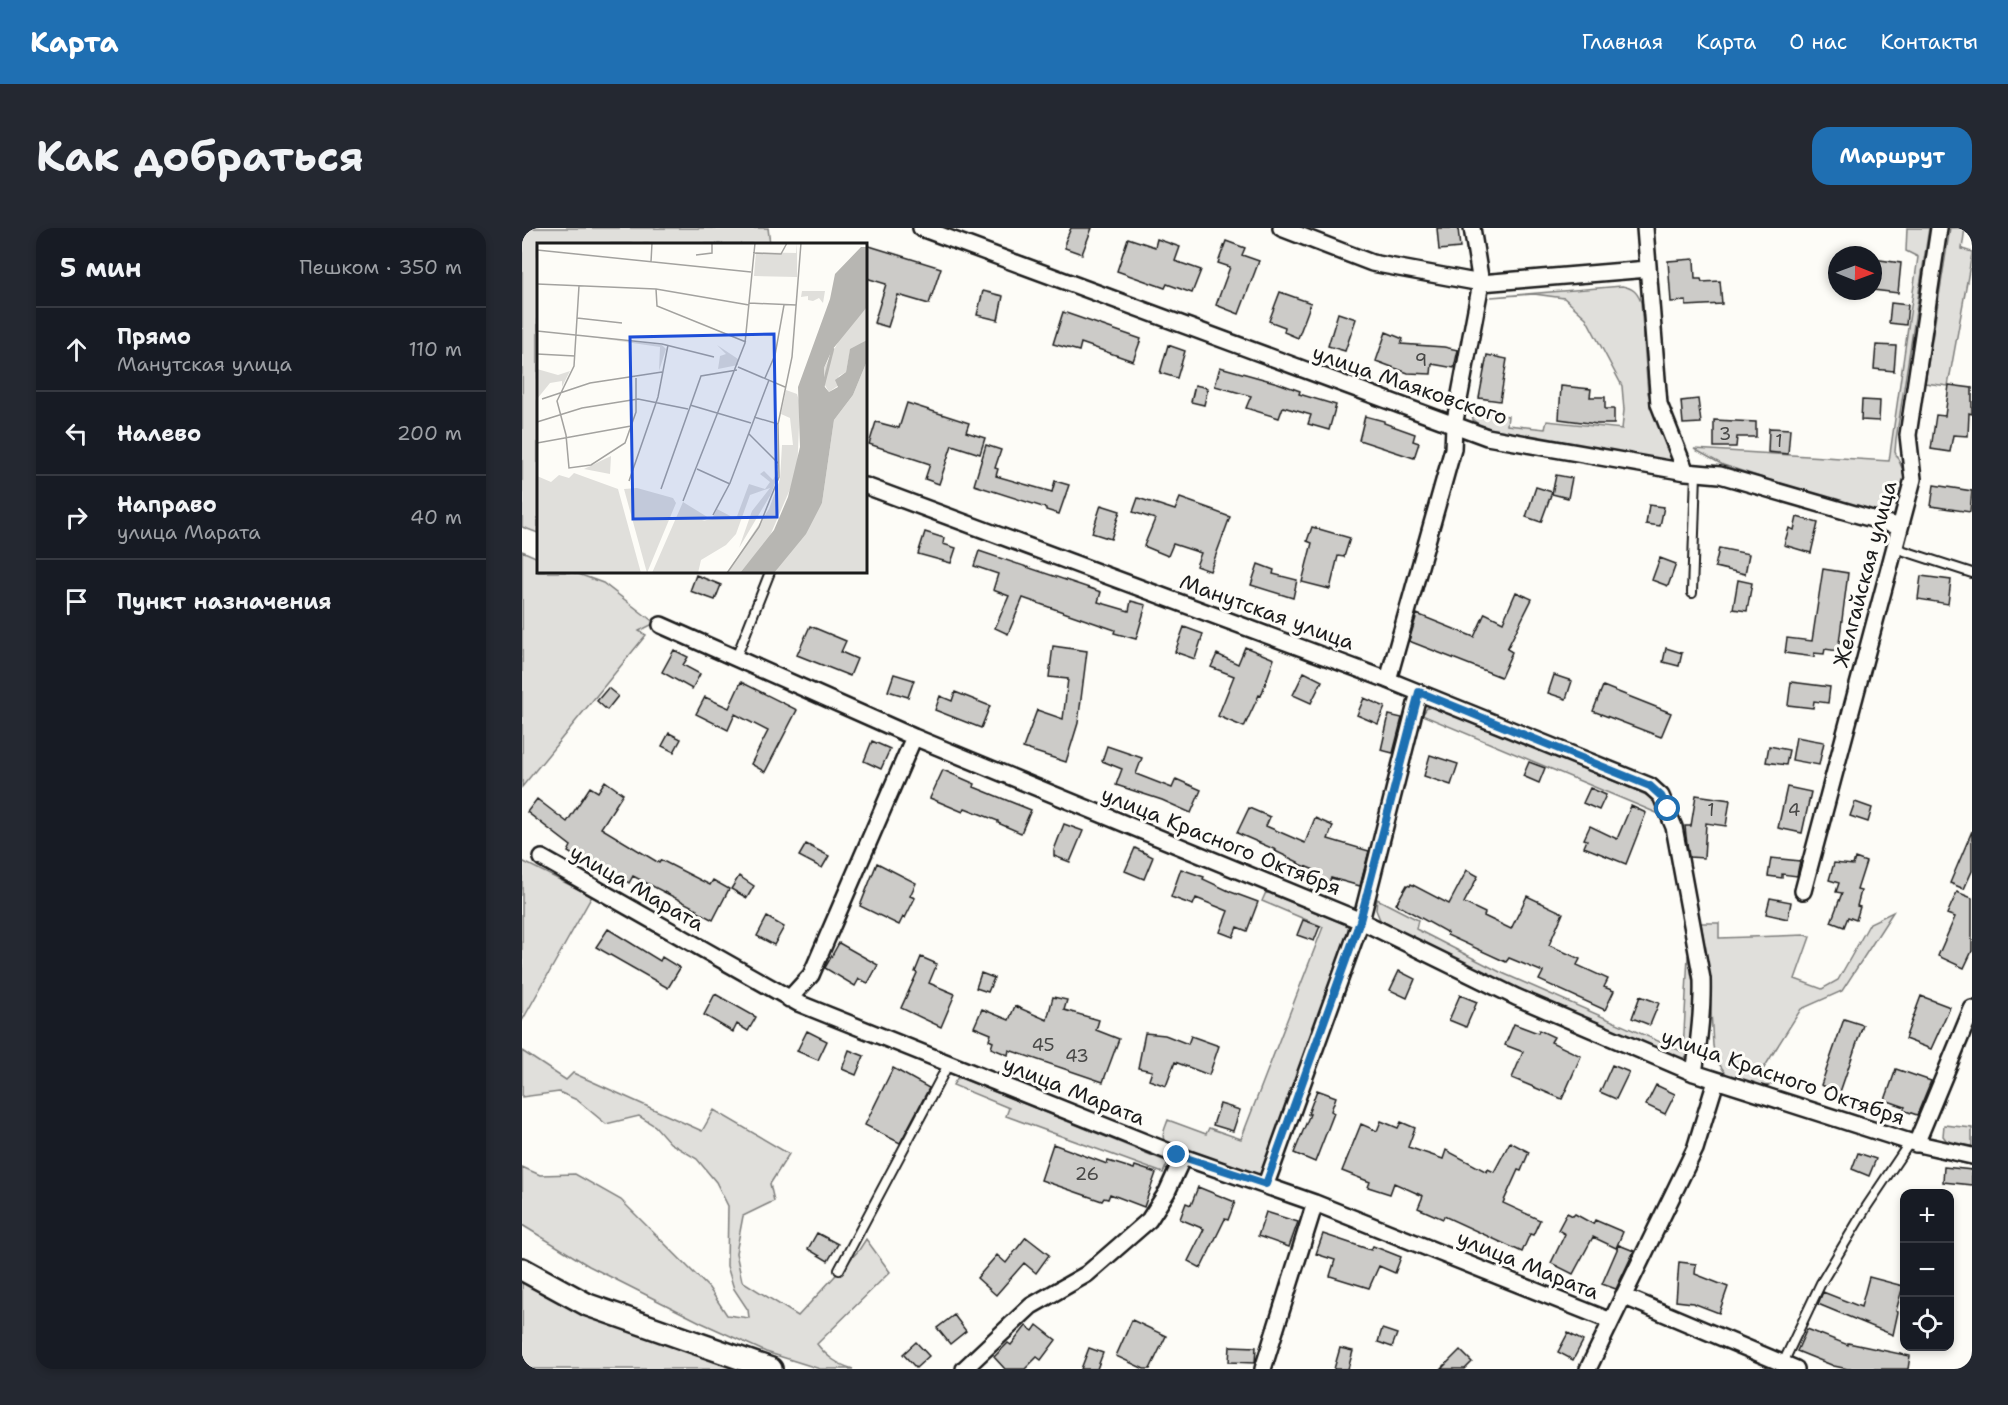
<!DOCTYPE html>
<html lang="ru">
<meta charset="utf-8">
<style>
:root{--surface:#171b24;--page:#242831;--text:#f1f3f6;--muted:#9ea1a6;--line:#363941;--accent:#1f6fb2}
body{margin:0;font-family:"Shantell Sans",sans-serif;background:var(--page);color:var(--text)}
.controls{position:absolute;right:18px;bottom:18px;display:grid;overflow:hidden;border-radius:12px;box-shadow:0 3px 9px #0003}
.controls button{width:54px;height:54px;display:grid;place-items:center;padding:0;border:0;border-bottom:2px solid var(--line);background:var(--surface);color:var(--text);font:30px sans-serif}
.compass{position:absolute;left:1306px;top:18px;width:54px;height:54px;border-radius:50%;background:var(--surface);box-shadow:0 3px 9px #0003;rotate:91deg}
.stop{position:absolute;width:18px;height:18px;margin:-14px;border:4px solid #1f6fb2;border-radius:50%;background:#fff}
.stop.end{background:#1f6fb2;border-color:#fff;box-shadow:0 2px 6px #0008}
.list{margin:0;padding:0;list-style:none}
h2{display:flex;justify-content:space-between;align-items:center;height:78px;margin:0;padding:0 24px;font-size:26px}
h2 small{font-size:20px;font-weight:400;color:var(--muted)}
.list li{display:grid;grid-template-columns:39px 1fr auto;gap:18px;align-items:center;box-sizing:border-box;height:84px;padding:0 24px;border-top:2px solid var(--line)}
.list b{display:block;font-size:22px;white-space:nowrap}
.list p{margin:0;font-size:20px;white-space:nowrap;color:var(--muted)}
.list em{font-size:20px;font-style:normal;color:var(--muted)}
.icon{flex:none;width:33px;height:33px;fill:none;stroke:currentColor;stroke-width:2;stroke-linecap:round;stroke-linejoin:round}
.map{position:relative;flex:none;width:1450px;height:1141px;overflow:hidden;border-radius:18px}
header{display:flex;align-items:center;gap:36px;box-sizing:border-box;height:84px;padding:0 30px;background:var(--accent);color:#fff}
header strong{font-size:28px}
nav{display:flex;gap:33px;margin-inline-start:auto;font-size:21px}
.intro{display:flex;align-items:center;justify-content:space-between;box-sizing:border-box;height:144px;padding:0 36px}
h1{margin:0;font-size:42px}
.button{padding:15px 27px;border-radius:18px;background:var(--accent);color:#fff;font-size:21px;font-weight:700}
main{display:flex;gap:36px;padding:0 36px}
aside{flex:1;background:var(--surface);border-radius:18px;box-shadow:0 3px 9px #0003}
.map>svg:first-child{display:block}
.green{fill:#e0dfdb;stroke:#7e7e7c;stroke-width:1.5}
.building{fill:#cccbc8;stroke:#1c1c1c;stroke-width:1.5}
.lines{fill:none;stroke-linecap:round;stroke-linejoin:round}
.lane-casing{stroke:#1c1c1c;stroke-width:12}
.street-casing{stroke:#1c1c1c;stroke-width:20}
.secondary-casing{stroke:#1c1c1c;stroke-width:26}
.lane{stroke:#fdfcf7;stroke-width:8}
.street{stroke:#fdfcf7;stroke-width:15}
.secondary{stroke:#fdfcf7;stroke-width:21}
.route{stroke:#1f6fb2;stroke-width:8}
.labels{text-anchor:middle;stroke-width:6;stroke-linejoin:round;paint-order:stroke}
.number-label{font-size:18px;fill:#484847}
.street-label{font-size:21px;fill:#1c1c1c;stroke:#fdfcf7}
.inset-river{fill:none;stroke:#b7b6b2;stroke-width:3}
.inset-road{fill:none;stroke:#a3a29f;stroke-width:1.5}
.view{fill:#1d4ed8;fill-opacity:0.15;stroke:#1d4ed8;stroke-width:3}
.inset-edge{fill:none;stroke:#1c1c1c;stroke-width:3}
</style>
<header>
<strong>Карта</strong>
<nav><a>Главная</a><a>Карта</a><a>О нас</a><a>Контакты</a></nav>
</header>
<div class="intro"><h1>Как добраться</h1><a class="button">Маршрут</a></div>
<main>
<aside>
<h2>5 мин<small>Пешком · 350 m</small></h2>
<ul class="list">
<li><svg class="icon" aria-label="ahead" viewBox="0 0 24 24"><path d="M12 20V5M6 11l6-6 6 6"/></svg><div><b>Прямо</b><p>Манутская улица</p></div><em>110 m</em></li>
<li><svg class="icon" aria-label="left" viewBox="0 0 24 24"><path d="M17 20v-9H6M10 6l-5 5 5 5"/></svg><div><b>Налево</b></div><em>200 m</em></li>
<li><svg class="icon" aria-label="right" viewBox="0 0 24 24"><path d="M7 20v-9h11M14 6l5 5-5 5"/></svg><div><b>Направо</b><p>улица Марата</p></div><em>40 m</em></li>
<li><svg class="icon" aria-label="arrive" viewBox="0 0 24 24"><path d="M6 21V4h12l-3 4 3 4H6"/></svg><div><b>Пункт назначения</b></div></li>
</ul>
</aside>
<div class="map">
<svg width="1450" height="1141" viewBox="0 0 1450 1141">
<rect width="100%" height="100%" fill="#fdfcf7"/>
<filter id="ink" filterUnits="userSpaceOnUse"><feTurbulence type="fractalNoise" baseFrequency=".0167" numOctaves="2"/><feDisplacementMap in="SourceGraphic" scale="12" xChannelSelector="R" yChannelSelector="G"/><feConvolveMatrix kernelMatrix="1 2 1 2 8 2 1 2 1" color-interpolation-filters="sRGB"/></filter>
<g filter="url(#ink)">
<path class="green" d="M0,0h246l2,16h-232v289l-16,-6z
M1385,0h22l-33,211 -1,13 8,18 1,10 -2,11 -5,10 -10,8 -7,3h-10l-147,-47 -29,-16 195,12 29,-204 -12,-6z
M1428,0h15l-3,21 10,3v2l-24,132 -23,-3z
M1100,58c11,2 15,6 19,16l7,91 25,64 -3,5 -181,-34 -9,-3 -7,-5 -1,-9 36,5 -1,9 38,4 2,-8 75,8 2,-19 -2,-24 -36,-68 -22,-20 -30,-4 -43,3z
M0,323l16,7v14h35l30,11 52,40 -16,8 7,4 -124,152z
M913,478l9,2 209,90 4,2 7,16 -242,-101 5,-7z
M0,633l70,35 -70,125z
M744,664l81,33 3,7 -85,238 -5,5h-5l-86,-28c-10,-9 -5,-16 -1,-27l38,14 3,-6 32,11 82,-212 -61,-26z
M855,671l41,21 -2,9 84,43 183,80 5,-97 7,38 -1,25 -4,35 -3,4 -8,3 -102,-41 -194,-92 -7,-17z
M1371,684l-51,79 -41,18 -39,62 19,9 -24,10 -27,-11 -14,-19 -3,-14 -4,-72 -8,-51h18v15l86,-3 5,2 -15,42 27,10 16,-9 32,-57z
M0,823l44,29 7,-7 129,58 12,-21 75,44 -19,30 4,17 -31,15 -7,37 6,28 56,35 61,-66 7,-11 24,33 -73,72c10,13 20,20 36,25h-33l-54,-17 -64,-29 -113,-57 -67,-41v-58l18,8 35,-1 46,26 88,88 18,27 22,3 -1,-8 -14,-21 -7,-23 1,-60 -12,-24 -19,-23 -27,-16 -15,-17 -16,-10 -33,8 -29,-24 -18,-8 -37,5z
M436,849l210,85 -5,11 -157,-57 3,-8 -56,-23z
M1422,897l28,3v18l-23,-2 -6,-8z
M0,1039l179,88 38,14h-217z"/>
<path class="building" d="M549,0h21l-10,26 -17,-6v-6z
M915,0h21l2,20 -21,2z
M606,10l27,9 2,-8 23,8 -5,14 26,9 -9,23 -25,-9 -2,4 -48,-17z
M704,13l19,7 -3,7 17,6 -20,53 -23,-9 14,-38 -12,-4z
M344,17l75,23 -12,36 -31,-9 -10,32 -14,-4 12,-39 -20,-6z
M1172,31l1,20h6l1,3 18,-1 2,23 -36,2v-5l-15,1 -3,-41z
M1351,31l28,4 -3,30 -25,-3z
M461,63l20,5 -5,24 -21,-5z
M758,64l31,11 -13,35 -14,-6 1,-5 -16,-6z
M1369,75l17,2 -2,20 -17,-2z
M541,84l78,27 -8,22 -52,-18 -2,8 -26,-7z
M816,85l18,6 -11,32 -17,-5z
M864,104l17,7 -2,5 43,3 14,3 -4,18 -22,-4 -1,10 -23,-1 -32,-12z
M646,117l17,6 -8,27 -17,-5z
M1354,117l20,1 -2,25 -20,-2z
M965,127l20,4 -7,42 -21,-3z
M698,139l58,16 22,8 -1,3 37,11 -7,25 -21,-6 3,-9 -28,-8 -4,11 -33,-10 5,-12 -36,-10z
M673,157l13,3 -4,17 -13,-3z
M1427,157l23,3v26l-3,-1 -1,23 -15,-1 -3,17 -19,-3 5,-34 9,1z
M1039,158l30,3 -1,8h15v12h9v15h-17l-38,-5z
M1176,171l3,24 -18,1 -2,-23z
M1340,172l18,1 -1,20 -18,-1z
M385,175l62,20 -3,9 19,6 -5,16 -28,-9 -13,39 -14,-5 5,-15 -61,-20 7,-22 23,6z
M843,188l19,5v2l31,11 -2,7 6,2 -5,15 -55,-18z
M1192,192l42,2v15h-19l-1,10h-22z
M1247,200l21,1 -2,25 -20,-2z
M464,217l15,5 -6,18 3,1 -2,7 56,16 3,-11 14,4 -10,29 -13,-4v-2l-72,-23z
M1034,247l16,3 -4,20 -16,-4z
M1412,257l38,6 -2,21 -39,-6z
M1014,259l16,5 -11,30 -15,-5z
M616,270l37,12 5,-12 34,12v1l16,6 -20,54 -14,-5 5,-13 -28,-9 -5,12 -24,-10 11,-27 -22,-7z
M579,277l19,6 -9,28 -19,-6z
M1127,277l15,2 -4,19 -14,-2z
M1275,289l21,6 -7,30 -27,-8 5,-17 5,2z
M790,299l38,11 -6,19 -6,-1 -8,33 -28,-7 10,-39 -5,-2z
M403,304l19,6 -1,6 13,4 -5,15 -33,-9z
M1197,320l30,6 -4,20 -30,-7z
M457,323l122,41 -3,10 31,9 2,-10 15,4 -10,34 -22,-6 1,-3 -92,-32 -15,36 -13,-6 14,-32 -16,-6 5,-16 -24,-8z
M1138,330l16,6 -8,22 -16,-6z
M736,336l16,6 -1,4 24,6 -4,18 -42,-13z
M1301,341l25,4 -10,78 -13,-2 -1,5 -10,-1v4l-29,-4 2,-15 25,3z
M174,347l25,10 -6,15 -25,-9z
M1399,348l30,4 -3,24 -30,-5z
M1216,352l14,3 -5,28 -14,-2z
M994,364l16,7 -25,50 5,3 -11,25 -92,-36 8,-27 57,23 11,-24 18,9z
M288,398l36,15 -5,11 16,7 -7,17 -53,-21z
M662,399l19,7 -8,25 -20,-7z
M531,418l34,5 -9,72 -12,39 -43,-14 14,-38 26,9 5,-40 -19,-2z
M723,419l29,12 -13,37 -2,-1 -15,32 -26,-11 16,-40 -23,-9 6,-13 21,10z
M1144,420l16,5 -3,13 -16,-4z
M152,422l14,7 -5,8 17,9 -8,15 -30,-17z
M782,444l18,9 -11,22 -18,-8z
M372,446l20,6 -6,17 -20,-6z
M1032,447l18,6 -6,18 -18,-6z
M219,454l56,28 -32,62 -14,-8 17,-33 -33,-17 -7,16 -32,-16 9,-17 24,11z
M1269,454l39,5 -2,16 -14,-2 -1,7 -25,-3z
M1081,458l68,27 -10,24 -68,-26z
M86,460l10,8 -11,14 -10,-9z
M433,464l35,14 -9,22 -46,-18 5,-14 12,5z
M842,470l21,9 -7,17 -21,-9z
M867,487l13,3 -9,35 -12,-3z
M147,505l12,6 -7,13 -12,-6z
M1274,509l28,5 -5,23 -27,-5z
M350,513l18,8 -9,20 -17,-8z
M585,518l35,12 -6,16 36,14 4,-9 25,11 -10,23 -29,-13 -46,-15 6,-16 -20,-8z
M1247,518l20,4 -3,15 -20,-3z
M908,527l28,9 -7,21 -27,-9z
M1007,534l16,6 -6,15 -16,-7z
M421,542l32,14 -1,3 57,23 -10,23 -23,-10v-2l-33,-13 -2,4 -33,-14z
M83,553l18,13 -22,34 58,35 2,-3 49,25 3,-5 16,9 -16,31 -17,-9 1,-2 -64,-33 -4,7 -44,-27 -2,5 -15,-9 3,-6 -44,-34 10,-13 30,23 23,-35 8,5z
M1265,559l24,5 -9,41 -24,-5z
M1068,560l16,7 -7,15 -16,-7z
M1174,567l34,5 -4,26 -20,-3 -2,35 -15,-1 -3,-21 -1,-10h6z
M1333,574l17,6 -4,14 -18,-6z
M1109,578l15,7 -20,51 -42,-17 3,-7 -3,-1 6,-13 27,13z
M727,580l21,9 -4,9 39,17 10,-25 18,8 -5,13 41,12 -9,35 -29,-8 -3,8 -13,-5 4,-9 -22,-9 1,-1 -23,-11 1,-1 -39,-17z
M542,596l19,7 -13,31 -16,-6v-6z
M1450,603v40l-8,18 -14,-6z
M284,616l23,12 -7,12 -23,-12z
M613,620l18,9 -9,22 -19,-8z
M1249,630l29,3 -3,15 -15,-2v4l-14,-2z
M1333,630l11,4 -9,28 4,1 -4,15 3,1 -4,13 -8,-3 -4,10 -13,-5 11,-29 -6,-1 3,-9 -10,-3 5,-17 19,2z
M355,635l39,20 -6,13 5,2 -10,20 -2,-1 -4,8 -39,-19z
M659,641l23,8 -1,2 28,13 27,10 -11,29 -10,-4 -4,10 -13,-5 8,-21 -32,-13 -3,7 -22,-8z
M945,642l11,6 -14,27 21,10 -1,3 27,13 16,-33 36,17 -14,32 31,14 -3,6 31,14 -4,8 10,4 -9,19 -66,-30 4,-8 -34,-14 -3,4 -59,-27 1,-2 -52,-29 11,-19 3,1 1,-2 38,20z
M217,648l15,10 -7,12 -16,-9z
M1435,664l15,6v53l-8,17 -26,-12 17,-39 -8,-3z
M1248,670l21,4 -3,17 -22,-5z
M245,689l17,10 -10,18 -17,-9z
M781,692l17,6 -6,15 -17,-6z
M86,701l52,32 2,-4 18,11 -12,20 -72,-41z
M317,715l39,22 -10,18 -9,-4 -4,7 -30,-18z
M399,729l16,7 -8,19 26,11 -14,33 -40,-19 16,-35 -2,-1z
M877,743l16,8 -8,19 -17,-8z
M459,745l13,5 -6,14 -12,-4z
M193,766l41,23 -8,14 -11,-7 -4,8 -29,-17z
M938,767l17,7 -11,25 -17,-7z
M1118,768l19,7 -9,22 -18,-7z
M1399,768l29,11 -19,42 -26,-10z
M531,769l14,3 -3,10 35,10 -3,10 23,9 -16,43 -94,-32 -1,5 -17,-7 2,-6 -4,-2 2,-6 -17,-7 8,-18 27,11 6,-14 32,14z
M1322,791l19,6 -23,67 -19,-7z
M992,796l24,9 1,-3 15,7 -3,5 30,14 -19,43 -50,-21 11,-26 -18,-7z
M285,803l20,10 -9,19 -21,-9z
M623,805l20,2 23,9 3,-8 28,10 -10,29 -34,-13 -9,24 -17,-6 3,-9 -14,-3z
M327,822l15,6 -8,19 -14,-6z
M1090,837l17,7 -13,27 -16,-7z
M371,840l36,20 -29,55 -35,-18z
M1374,841l35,12 -14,34 -14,-5 2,-3 -20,-7z
M1134,857l19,9 -10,20 -19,-9z
M795,862l19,7 -5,14 3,2 -19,49 -21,-9 16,-39h-2z
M698,876l20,6 -7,21 -20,-6z
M859,893l17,7 3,-6 14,6 -7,19 35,12 3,-9 41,22 1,-3 6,3 16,-30 19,10 -8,19 -3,-1 -15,33 37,17 -7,15 -3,-1 -8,18 -78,-36 -1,3 -25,-11 5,-12 -29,-13 -4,11 -22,-7 2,-5 -28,-11 19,-47 16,7z
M531,916l54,20 1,-3 26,8 1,-3 21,7 -12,34 -34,-13 -2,5 -4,-1 -2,3 -61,-21z
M1336,925l18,6 -7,17 -17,-7z
M1422,939l28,3v15l-29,-3z
M676,959l37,15 -7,18 -3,-1 -24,49 -13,-7 16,-32 -24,-10 6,-16 5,2z
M744,984l32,10 -9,25 -31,-11z
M1045,985l6,3 2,-2 18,10 2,-4 28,12 -7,16 -23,-11 -20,37 -22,-11 14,-29 -7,-4z
M295,1005l21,11 -10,17 -20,-12z
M801,1006l48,16 2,-4 28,11 -6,16 -16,-7 -10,22 -39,-12 5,-16 -19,-6z
M504,1009l23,18 -13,18 -12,-10 -28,32 -19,-17 20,-23 9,8z
M1097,1017l15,6 -18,38 -14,-5z
M1157,1034l17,2 -1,10 33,13 -9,26 -26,-10 -17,-2z
M1347,1049l34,9 -7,25 2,1 -5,23 -75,-31 5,-12 38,15z
M432,1087l12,16 -16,13 -13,-16z
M610,1092l34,16 -16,33h-6l-28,-13z
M515,1097l19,15 -15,20 -4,-3 -12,12h-20l-11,-12 14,-14 3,2 15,-19 7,5z
M860,1101l15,5 -5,13 -14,-5z
M1285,1101l41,16v-2l62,13 -2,13h-60l-14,-3 -37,-15z
M1046,1105l15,8 -10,19 -15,-8z
M394,1114l13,14 -13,12 -13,-14z
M708,1118l26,1 -1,16 -26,-1z
M567,1120l14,5 -6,16h-16z
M818,1120l13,3 -5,18h-14z
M938,1122l12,12 -7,7h-24z"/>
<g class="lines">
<g class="lane-casing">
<path id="lane" d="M1373,320l77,25
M1170,365l4,-120
M214,430l34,-86
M317,1042l110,-207
M1261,1135l38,-80 46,-77 43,-64"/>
</g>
<g class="street-casing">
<path id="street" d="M399,0l566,209 199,35 34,3 180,52
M759,0l91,35 109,20 167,-14
M1123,0l14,176 27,68
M344,258l522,194 262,106 11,10 13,31 28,152c1,32 -3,63 -8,94
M139,397l253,112 447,184 155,76 178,76 216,69 62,14
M866,452l65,-231 1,-23 27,-143 -9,-55
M20,630l256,145 379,152 138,48 296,118
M1281,663l110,-412 -5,-44 31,-207
M267,771l22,-24 103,-238
M1394,916l56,-135
M744,956l95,-263 58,-229
M1101,1068l173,73
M442,1141l67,-63 56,-32 62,-54 18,-28 16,-35
M741,1141l52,-166
M1066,1141l107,-220 21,-68"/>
</g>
<g class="secondary-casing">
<path id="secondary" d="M0,1041l66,36 183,64"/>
</g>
<use href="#lane" class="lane"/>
<use href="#street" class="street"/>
<use href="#secondary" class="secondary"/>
</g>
</g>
<g class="lines" filter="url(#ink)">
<path class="route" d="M655,927l89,29 94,-263 59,-229 231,94 11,10 7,13"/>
</g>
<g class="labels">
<g class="number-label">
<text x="899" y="138">9</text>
<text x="1203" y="212">3</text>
<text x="1257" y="219">1</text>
<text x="1189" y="588">1</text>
<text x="1272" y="588">4</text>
<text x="521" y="823">45</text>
<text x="555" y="834">43</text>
<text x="565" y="952">26</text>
</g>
<g class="street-label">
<text transform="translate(888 157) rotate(19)" y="7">улица Маяковского</text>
<text transform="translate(1343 346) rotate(-75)" y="7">Желгайская улица</text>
<text transform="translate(745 384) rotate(20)" y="7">Манутская улица</text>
<text transform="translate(699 613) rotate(22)" y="7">улица Красного Октября</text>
<text transform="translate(115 660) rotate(30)" y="7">улица Марата</text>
<text transform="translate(1261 849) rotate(19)" y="7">улица Красного Октября</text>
<text transform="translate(552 863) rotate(22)" y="7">улица Марата</text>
<text transform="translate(1006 1037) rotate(22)" y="7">улица Марата</text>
</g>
</g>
<g transform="translate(15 15)">
<rect width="330" height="330" fill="#fdfcf7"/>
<path d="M260,0v34l-43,-1 2,-24 40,1zM265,48h23l-2,12 -4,-5 -6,3 -5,-1v-4l-7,1zM330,64v33l-17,11 -4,21 -7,4 -3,6 3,3 -10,7 -6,-10 1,-14 18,-33zM40,92l85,10 4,4 -7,22 1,-24zM180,102l21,14v6l-20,4 2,-13 6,-2zM330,118v212h-93l48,-70 12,-83 19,-25zM0,126l21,6 12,-4 -8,16v-6l-12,2 -13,16zM249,147l11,4 3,10 -3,69 -28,65 -29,35h-13l42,-64 11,-30 2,-34h11l-3,-27 -9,-4zM74,213l-1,18 -26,-5zM238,219l3,3v10l-7,19 -32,54 13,-37 18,-23 -20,7 -14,39 -10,11 -25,15 -3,13h-46l31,-71 26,16 -7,3 10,-2 5,-10 19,10 13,-35 16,5 5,-7 -10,-8 4,-3 9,9 5,-10zM37,230l44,16 23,84h-104v-97l14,6 8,-7 10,3zM100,245l36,10 3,5 -29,70 -23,-84z" fill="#e0dfdb"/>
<path d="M324,4h5l1,9v51l-35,43 -8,18v18l5,6 9,-5 -3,-7 11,-8 4,-23 17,-9v21l-14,34 -19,25 -12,83 -16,31 -32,39h-34l34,-43 14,-33 12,-50 -2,-60 32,-88 5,-25z" fill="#b7b6b2"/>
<path class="inset-river" d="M286,144l10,-39"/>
<path class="inset-road" d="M0,7l214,22M216,10l28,1 6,-11M159,12l16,-2v-10M114,19l1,-19M0,41l119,5 93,16M42,43l-5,80 -17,35 9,34 3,33 22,-3 34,-22 11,-31v-34M119,46l1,17 89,36M212,60l47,2M40,75l45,5M0,88l125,13 52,13M0,111l38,2M201,124l47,20M228,135l10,-23 9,-50M5,156l48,-16 72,-11M153,162l61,18M217,174l24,7M0,179l45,-14 56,-9 50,10M212,191l30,30M0,200l94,-17M160,226l33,15M92,238l29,-84 10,-52M124,246l40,-113 36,-6M146,258l62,-158 10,-100M176,272l17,-32 39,-103M190,330l32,-46 20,-50 -1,-53 14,-67 9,-114"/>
<path class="view" d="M237,91l3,183 -144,2 -3,-182z"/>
<rect width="330" height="330" class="inset-edge"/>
</g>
</svg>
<div class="controls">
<button>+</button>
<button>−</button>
<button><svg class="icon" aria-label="locate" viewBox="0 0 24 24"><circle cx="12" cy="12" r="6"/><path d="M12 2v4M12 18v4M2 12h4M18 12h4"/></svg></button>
</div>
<svg class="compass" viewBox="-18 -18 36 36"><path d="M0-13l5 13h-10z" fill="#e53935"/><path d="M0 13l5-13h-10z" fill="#9ea1a6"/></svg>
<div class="stop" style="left:1146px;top:581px"></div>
<div class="stop end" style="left:655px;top:927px"></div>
</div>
</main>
